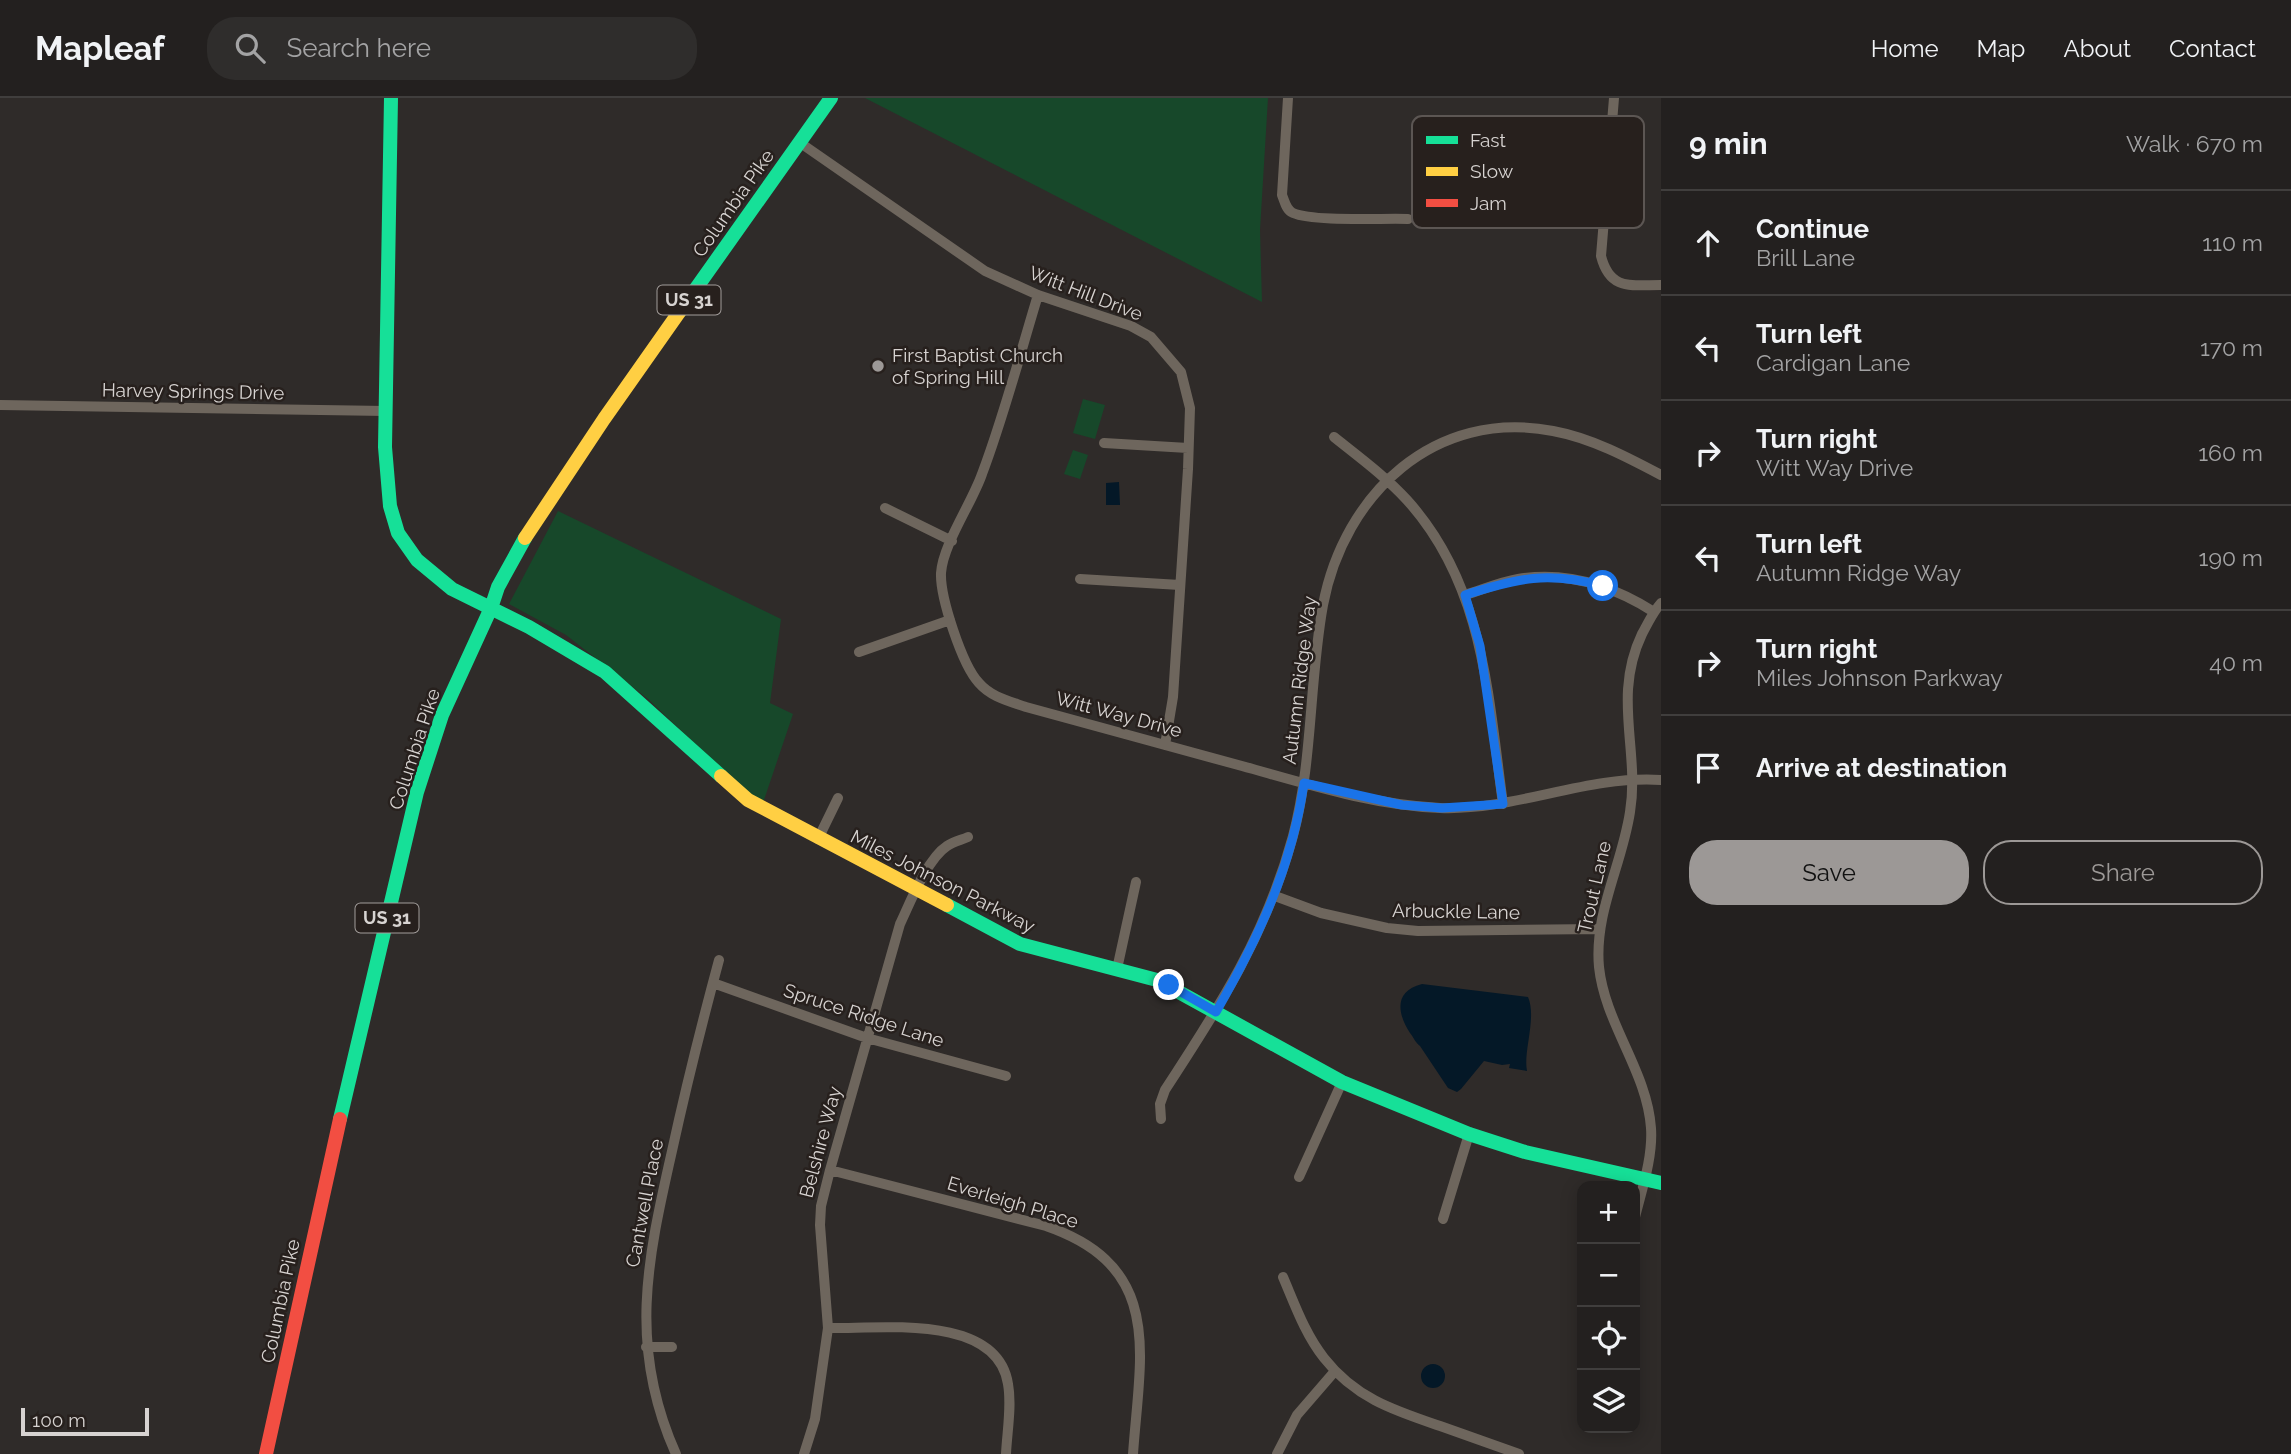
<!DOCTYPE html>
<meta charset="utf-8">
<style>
:root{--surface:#23201f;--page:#2f2d2c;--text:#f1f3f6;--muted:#a3a3a4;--line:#403e3d;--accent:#9c9896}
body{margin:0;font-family:Raleway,sans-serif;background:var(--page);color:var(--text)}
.controls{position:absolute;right:21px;bottom:21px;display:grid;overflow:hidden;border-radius:14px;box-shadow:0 4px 18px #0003}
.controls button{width:63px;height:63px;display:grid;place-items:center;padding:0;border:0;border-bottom:2px solid var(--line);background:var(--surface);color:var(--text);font:35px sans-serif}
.scale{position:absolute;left:21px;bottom:18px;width:128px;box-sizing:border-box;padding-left:7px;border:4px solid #d7d3d1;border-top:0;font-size:19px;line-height:24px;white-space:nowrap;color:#d7d3d1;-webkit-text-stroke:5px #27201d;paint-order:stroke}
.stop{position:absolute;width:21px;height:21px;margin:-16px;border:5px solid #1a73e8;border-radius:50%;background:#fff}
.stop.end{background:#1a73e8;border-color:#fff;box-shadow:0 2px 7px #0008}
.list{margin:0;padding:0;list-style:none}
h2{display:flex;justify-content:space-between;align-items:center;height:91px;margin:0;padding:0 28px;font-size:30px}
h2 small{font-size:23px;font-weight:400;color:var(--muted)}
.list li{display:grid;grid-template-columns:46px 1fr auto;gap:21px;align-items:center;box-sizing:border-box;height:105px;padding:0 28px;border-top:2px solid var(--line)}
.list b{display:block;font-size:26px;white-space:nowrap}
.list p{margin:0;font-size:23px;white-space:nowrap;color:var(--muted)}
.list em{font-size:23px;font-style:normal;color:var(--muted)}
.actions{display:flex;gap:14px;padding:21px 28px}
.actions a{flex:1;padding:16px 0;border:2px solid var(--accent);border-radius:28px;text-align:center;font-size:24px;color:var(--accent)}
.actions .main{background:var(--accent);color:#111}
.icon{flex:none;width:38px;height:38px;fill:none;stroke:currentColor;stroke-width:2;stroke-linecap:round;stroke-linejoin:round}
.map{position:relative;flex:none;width:1661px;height:1356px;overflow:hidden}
header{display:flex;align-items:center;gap:42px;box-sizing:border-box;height:98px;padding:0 35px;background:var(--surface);border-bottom:2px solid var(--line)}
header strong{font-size:33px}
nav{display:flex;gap:38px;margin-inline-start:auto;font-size:24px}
.search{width:490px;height:63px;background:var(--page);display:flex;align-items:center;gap:18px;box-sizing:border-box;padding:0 24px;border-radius:28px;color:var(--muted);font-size:26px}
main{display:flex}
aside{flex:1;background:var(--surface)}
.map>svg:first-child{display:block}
.green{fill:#17482a}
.water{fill:#041827}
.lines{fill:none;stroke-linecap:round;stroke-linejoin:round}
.street{stroke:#6e665d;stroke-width:10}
.fast{stroke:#16e098;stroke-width:14}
.slow{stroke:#ffcf43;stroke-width:14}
.jam{stroke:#f24e42;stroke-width:14}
.route{stroke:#1a73e8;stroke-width:9}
.poi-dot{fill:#9c9896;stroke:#27201d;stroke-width:2.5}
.labels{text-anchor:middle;stroke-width:5;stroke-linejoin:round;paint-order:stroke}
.shield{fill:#27201d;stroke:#a29d9b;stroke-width:2}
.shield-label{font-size:18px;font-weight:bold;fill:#d7d3d1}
.street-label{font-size:19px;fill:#d7d3d1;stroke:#27201d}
.poi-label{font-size:19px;fill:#d7d3d1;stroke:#27201d;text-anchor:start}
.key{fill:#27201d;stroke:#5c5653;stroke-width:2}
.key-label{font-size:19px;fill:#d7d3d1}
</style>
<header>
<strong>Mapleaf</strong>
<div class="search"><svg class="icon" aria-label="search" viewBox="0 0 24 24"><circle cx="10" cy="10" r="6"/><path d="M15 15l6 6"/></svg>Search here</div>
<nav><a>Home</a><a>Map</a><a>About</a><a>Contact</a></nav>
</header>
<main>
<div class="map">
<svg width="1661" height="1356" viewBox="0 0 1661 1356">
<rect width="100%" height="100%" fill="#2f2b29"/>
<path class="green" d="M865,0h403l-8,132 2,72z
M1083,301l22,6 -10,34 -22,-6z
M1073,352l15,5 -8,24 -16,-5z
M558,413l223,108 -11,84 23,11 -30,89 -21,-14 -94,-90 -82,-64 -57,-31z"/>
<path class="water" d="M1119,384l1,23h-14v-22z
M1422,886l106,13c9,21 -5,54 -1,74l-18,-3 1,-4 -8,1 -18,-4 -23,28 -4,3 -9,-4 -28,-42c-5,-4 -6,-8 -10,-13 -13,-20 -16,-42 12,-49z
M1421 1278a12 12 0 1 1 24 0a12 12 0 1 1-24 0Z"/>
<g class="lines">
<path class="street" d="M1288,0l-6,97c3,7 4,15 11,18 21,9 90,5 115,6
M1614,0l-13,158c9,35 30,29 60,29
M799,44l186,129 53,24 93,31 20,11 30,35 9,36 -2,61 -15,228 -8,48
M1038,197c-18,59 -34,121 -56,179 -10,29 -39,70 -41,99 -1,24 21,92 38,110 12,14 30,18 47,24 72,20 144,39 216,59 65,18 130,39 198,42 75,3 146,-33 221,-28
M0,307l386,6
M1334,339c25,20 51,39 73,63 77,85 81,195 96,304
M1104,345l84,5
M885,410l67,33
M1080,481l100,6
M1465,497c17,-5 35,-13 53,-16 49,-8 95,7 136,33
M859,554l91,-32
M818,741l20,-41
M1275,798l46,17 66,15 31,3 181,-2
M1117,871l19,-87
M713,885l154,55 139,38
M1161,1021l-1,-15 5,-14c55,-84 101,-155 128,-254 20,-75 16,-154 30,-231 21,-111 112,-197 230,-174 38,7 74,26 108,44
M830,1072l216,56c119,41 94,128 87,228
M1299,1079l43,-95
M1635,1119c7,-28 18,-60 16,-89 -4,-57 -46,-104 -52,-161 -5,-54 23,-102 31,-155 10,-62 -18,-115 12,-178 6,-11 11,-22 19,-31
M1443,1121l26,-85
M1283,1179c12,28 22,57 41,81 32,41 72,53 119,69 25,9 51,18 76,27
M828,1230c51,1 169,-15 180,56 4,22 -1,48 -2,70
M646,1249h26
M676,1356c-48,-107 -29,-193 -4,-303 14,-64 30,-128 47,-191
M804,1356l11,-35 13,-91 -8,-103 1,-19 9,-36 70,-246c10,-21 27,-65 47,-78 6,-4 14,-6 21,-9
M1277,1356l20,-39 38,-44"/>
<path class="fast" d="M391,0l-6,349 5,59 8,27 19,27 35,29 77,38 76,45 116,104
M680,213l151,-213
M947,807l73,39 137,36 185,102 127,52 56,18 136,31
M340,1021l77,-327 25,-77 49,-107 7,-21 27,-49"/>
<path class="slow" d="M525,440l79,-119 76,-108
M721,678l27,24 199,105"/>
<path class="jam" d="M266,1356l74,-335"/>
</g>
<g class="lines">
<path class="route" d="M1169,887l47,27c42,-73 76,-145 88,-229l98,22 40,3 61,-4 -23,-158 -15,-51c53,-17 83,-24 138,-9"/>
</g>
<circle class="poi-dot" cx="878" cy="268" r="7"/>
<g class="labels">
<g class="shield">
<rect x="657.5" y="187.5" width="63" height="29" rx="5"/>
<rect x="355.5" y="805.5" width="63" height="29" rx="5"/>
</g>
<g class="shield-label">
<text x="689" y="208">US 31</text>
<text x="387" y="826">US 31</text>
</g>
<g class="street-label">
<text transform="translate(733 105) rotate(-55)" y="7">Columbia Pike</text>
<text transform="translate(1086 195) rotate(21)" y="7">Witt Hill Drive</text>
<text transform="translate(193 293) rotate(1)" y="7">Harvey Springs Drive</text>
<text transform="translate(1299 582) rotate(-83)" y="7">Autumn Ridge Way</text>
<text transform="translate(1119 616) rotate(15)" y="7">Witt Way Drive</text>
<text transform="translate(414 651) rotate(-72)" y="7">Columbia Pike</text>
<text transform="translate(943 783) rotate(27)" y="7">Miles Johnson Parkway</text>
<text transform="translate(1594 789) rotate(-77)" y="7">Trout Lane</text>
<text transform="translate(1456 813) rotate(1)" y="7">Arbuckle Lane</text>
<text transform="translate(864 917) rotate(18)" y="7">Spruce Ridge Lane</text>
<text transform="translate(820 1044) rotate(-75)" y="7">Belshire Way</text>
<text transform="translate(1013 1104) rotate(17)" y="7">Everleigh Place</text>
<text transform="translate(644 1105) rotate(-79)" y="7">Cantwell Place</text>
<text transform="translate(280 1203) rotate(-78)" y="7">Columbia Pike</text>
</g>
<g class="poi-label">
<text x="892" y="264">First Baptist Church<tspan x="892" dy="22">of Spring Hill</tspan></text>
</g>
</g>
<rect x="1412" y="18" width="232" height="112" rx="10" class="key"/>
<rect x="1426" y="38" width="32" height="8" fill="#16e098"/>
<rect x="1426" y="69" width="32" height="9" fill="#ffcf43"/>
<rect x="1426" y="101" width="32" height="8" fill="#f24e42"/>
<g class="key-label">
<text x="1470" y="49">Fast</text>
<text x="1470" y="80">Slow</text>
<text x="1470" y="112">Jam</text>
</g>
</svg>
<div class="controls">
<button>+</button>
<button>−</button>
<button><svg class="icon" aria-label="locate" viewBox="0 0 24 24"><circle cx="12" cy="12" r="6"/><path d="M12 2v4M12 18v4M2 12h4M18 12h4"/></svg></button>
<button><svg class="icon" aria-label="layers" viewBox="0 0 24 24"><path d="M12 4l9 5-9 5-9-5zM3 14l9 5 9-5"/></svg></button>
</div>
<div class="scale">100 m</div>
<div class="stop" style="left:1603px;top:488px"></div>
<div class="stop end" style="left:1169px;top:887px"></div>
</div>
<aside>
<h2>9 min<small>Walk · 670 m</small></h2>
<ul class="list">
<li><svg class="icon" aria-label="ahead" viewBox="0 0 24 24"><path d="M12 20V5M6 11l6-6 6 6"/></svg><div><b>Continue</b><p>Brill Lane</p></div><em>110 m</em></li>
<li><svg class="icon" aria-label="left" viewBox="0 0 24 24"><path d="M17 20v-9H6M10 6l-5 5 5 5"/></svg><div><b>Turn left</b><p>Cardigan Lane</p></div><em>170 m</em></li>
<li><svg class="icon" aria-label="right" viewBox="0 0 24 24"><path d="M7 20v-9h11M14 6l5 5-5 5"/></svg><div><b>Turn right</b><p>Witt Way Drive</p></div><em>160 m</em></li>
<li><svg class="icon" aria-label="left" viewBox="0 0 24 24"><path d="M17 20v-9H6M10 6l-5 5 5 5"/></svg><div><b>Turn left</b><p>Autumn Ridge Way</p></div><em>190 m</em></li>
<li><svg class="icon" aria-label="right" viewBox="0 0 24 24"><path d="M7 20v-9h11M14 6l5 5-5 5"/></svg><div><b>Turn right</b><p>Miles Johnson Parkway</p></div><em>40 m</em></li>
<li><svg class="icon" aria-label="arrive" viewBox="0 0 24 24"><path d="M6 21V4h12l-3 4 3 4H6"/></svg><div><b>Arrive at destination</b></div></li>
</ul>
<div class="actions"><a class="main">Save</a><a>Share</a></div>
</aside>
</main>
